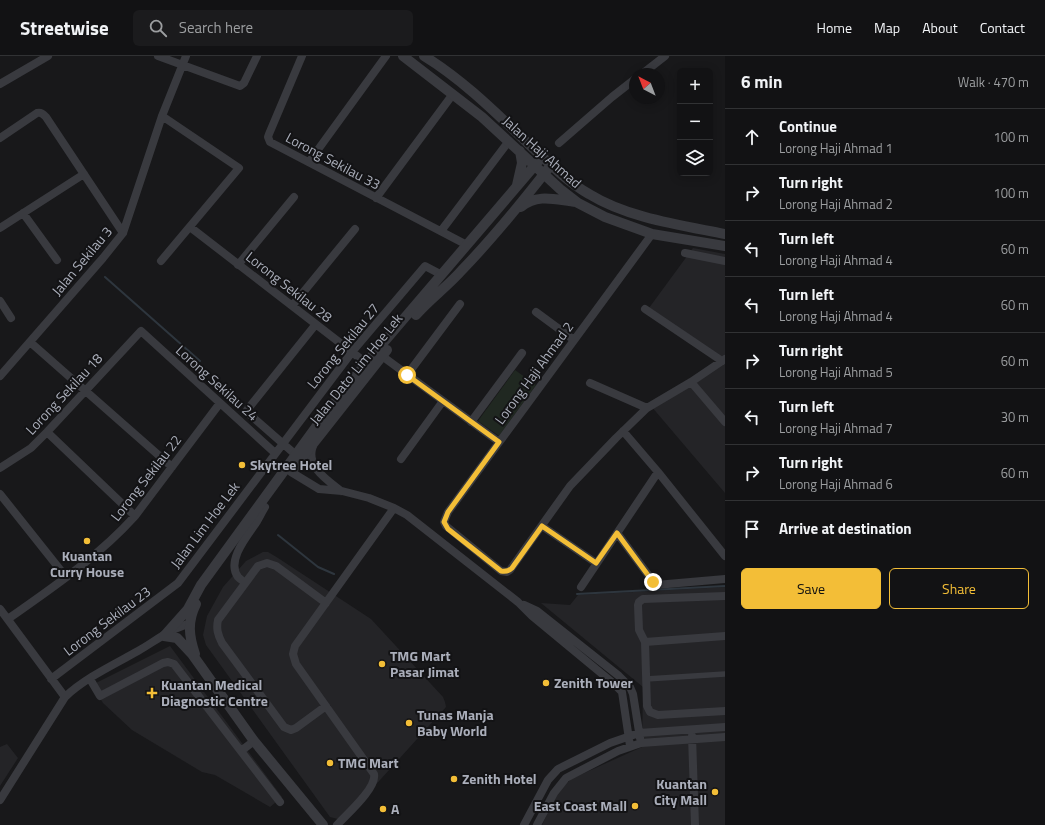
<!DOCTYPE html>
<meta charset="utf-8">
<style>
:root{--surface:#121214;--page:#1b1b1d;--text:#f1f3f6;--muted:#9c9ea0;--line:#313234;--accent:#f3be37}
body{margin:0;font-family:"Titillium Web",sans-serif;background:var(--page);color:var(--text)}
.controls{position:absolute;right:12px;top:12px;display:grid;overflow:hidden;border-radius:6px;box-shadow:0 2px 10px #0003}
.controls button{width:36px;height:36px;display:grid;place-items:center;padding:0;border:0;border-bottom:1px solid var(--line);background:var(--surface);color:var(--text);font:20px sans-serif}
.compass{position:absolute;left:629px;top:12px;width:36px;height:36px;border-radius:50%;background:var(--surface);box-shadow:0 2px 10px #0003;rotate:318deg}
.stop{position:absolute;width:12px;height:12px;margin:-9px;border:3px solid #f3be37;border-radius:50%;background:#fff}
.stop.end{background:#f3be37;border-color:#fff;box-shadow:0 1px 4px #0008}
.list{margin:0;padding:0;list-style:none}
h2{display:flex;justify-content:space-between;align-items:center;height:52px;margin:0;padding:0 16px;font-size:17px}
h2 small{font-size:13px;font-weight:400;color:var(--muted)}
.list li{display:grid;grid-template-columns:26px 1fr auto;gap:12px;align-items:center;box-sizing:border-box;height:56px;padding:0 16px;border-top:1px solid var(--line)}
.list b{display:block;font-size:15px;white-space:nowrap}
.list p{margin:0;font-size:13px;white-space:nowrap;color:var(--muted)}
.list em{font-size:13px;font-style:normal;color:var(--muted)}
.actions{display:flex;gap:8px;padding:12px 16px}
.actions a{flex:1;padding:9px 0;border:1px solid var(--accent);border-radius:6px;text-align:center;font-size:14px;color:var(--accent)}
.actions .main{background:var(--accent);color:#111}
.icon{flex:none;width:22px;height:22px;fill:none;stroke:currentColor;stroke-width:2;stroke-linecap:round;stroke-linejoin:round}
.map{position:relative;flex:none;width:725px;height:769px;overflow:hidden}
header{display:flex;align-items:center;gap:24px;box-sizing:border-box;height:56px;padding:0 20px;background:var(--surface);border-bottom:1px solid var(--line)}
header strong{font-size:19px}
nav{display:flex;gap:22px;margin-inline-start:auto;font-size:14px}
.search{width:280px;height:36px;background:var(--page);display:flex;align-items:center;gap:10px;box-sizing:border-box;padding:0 14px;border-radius:6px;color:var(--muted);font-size:15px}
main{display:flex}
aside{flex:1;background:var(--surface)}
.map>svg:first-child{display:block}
.built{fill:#242427}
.green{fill:#202821}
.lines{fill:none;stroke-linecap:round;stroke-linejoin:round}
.stream{stroke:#2e363e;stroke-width:2}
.pedestrian{stroke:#393a3f;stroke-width:5.5}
.minor{stroke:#393a3f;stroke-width:8}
.tertiary{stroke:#393a3f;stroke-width:10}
.route{stroke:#f3be37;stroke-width:5}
.poi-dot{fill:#f3be37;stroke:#131315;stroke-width:1.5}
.labels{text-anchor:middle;stroke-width:4;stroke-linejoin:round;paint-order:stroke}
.street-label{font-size:14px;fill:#aaaeba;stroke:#131315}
.poi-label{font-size:14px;font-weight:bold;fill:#aaaeba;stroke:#131315;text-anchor:start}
</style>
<header>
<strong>Streetwise</strong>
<div class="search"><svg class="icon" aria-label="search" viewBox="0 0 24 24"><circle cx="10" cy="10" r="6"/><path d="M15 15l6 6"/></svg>Search here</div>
<nav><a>Home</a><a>Map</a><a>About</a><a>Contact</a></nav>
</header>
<main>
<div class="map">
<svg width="725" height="769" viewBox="0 0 725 769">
<rect width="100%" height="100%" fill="#18181a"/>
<path class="built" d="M693,192l32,6v105l-76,-51z
M725,305v132l-74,-87z
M263,496h5l10,6 93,61 72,78 2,5 1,5 -75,83 -25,31 -16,-4 -124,-172 -3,-10 4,-19 16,-29 23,-26z
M725,531v238h-183l15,-32 14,-14 71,-32 1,-60 -102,-84 29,2 8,-10z
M170,590l112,151 -12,10 -55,-32 -13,-3 -70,-42 -29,-27 -11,-18z
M7,688l11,14 -18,28v-39z"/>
<path class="green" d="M515,314l21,15 -37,51 -21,-15z"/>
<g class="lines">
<path class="stream" d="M105,221l95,84
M278,479l40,32 16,7
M577,538l148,-8"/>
<path class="pedestrian" d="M646,623l79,-5"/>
<path class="minor" d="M158,0l82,30 4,-3 13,-27
M302,0l-33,78 -1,3 2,5 197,103
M642,18l23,-18
M0,28l48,-28
M0,82l37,-25c4,-1 6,1 9,4l77,116
M559,87l53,-46 23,-18
M309,106l77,-106
M376,142l77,-104
M23,157l34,47
M190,171l180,139
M0,172l84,-54
M441,175l68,-90
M652,178l-204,278 -4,10 2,4 55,45 6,1 3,-2 60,-84 46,-48 31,-30 44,-26 34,-23
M685,197l40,8
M161,205l78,-93 -77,-52
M238,209l56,-68
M0,245l11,17
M292,250l63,-77
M645,253l77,52
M536,256l38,28
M30,286l142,125
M382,300l117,86
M407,319l53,-71
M0,320l103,-118 20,-25 39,-117 24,-60
M691,326l34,40
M590,327l57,25
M471,366l51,-69
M623,375l35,41 67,84
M47,376l88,84
M313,390c-8,20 14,34 28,45
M296,399l-48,-42 -1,-3 69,-86
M401,403l42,-58
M0,412l31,-20 16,-16 94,-101 134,122
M291,416l28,17 23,2 27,7 25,10 13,7 111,87 14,14 81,67 9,9 8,54
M0,438l66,83
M542,470l54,37
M617,477l35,47 4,5 69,-6
M245,527c-2,-2 -5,-4 -7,-6 -12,-16 9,-41 18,-54 3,-5 6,-11 9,-16
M581,531l77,-115
M326,547l-50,-37 -9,-3 -9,3 -40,54c-2,9 0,15 4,23l62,84 7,3 5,-2 30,-22
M524,549l13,6 82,65 11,11 3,7 7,44
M0,553l65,88
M8,563c44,-31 90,-62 127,-103l85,-113
M645,586l2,64 3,6 8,3 67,-4
M645,586l-6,-12 -1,-25 1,-3 4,-3 82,-3
M645,586l80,-6
M51,623l127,-96 174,-231 73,-86 17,9
M90,623l10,17 63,-33 5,-1 6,2 106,138
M692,680l3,89
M241,695l13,-10
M0,744l65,-103c20,-19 48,-32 73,-46 16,-9 33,-23 51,-27
M337,769c10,-11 40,-37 37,-51l-78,-110 -3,-10 2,-8 99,-138
M524,769l24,-45 10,-11 52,-26 29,-10 86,-6
M537,769l17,-32 12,-15 52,-27 23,-8 84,-6"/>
<path class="tertiary" d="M403,0l79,61 78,72 18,14 27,14 47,17 73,12
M424,0c41,25 76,61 111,94 17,16 34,33 54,44 39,24 91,31 136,40
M517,129l5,-22 -2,-12
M521,151c17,-14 35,-7 55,-5
M416,259c14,-16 32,-29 46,-45 32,-33 61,-69 89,-105
M294,412l93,-118
M195,598c-6,-18 -8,-32 1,-50
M323,769l-69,-84 -62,-87 -15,-16 -13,-2 24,-27 13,-24 123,-169 42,-53 176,-206"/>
</g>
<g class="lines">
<path class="route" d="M407,319l92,67 -51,70 -4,10 4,7 53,42c5,1 8,0 11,-3l30,-42 54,37 21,-30 36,49"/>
</g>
<g class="poi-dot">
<circle cx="242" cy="409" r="4"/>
<circle cx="87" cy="485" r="4"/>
<circle cx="382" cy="608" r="4"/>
<circle cx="546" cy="627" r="4"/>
<path d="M150 631h4v4h4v4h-4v4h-4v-4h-4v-4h4z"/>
<circle cx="409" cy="667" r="4"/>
<circle cx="330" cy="707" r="4"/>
<circle cx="454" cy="723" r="4"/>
<circle cx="715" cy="736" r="4"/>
<circle cx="635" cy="750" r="4"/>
<circle cx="383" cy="753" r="4"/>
</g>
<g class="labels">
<g class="street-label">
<text transform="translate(542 96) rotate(42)" y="5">Jalan Haji Ahmad</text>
<text transform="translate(333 105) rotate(28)" y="5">Lorong Sekilau 33</text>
<text transform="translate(82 205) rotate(-50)" y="5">Jalan Sekilau 3</text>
<text transform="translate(289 231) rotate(38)" y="5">Lorong Sekilau 28</text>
<text transform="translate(343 290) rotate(-51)" y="5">Lorong Sekilau 27</text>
<text transform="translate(356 313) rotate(-51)" y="5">Jalan Dato' Lim Hoe Lek</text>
<text transform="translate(534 317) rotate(-54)" y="5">Lorong Haji Ahmad 2</text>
<text transform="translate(217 327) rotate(42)" y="5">Lorong Sekilau 24</text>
<text transform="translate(64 338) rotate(-47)" y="5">Lorong Sekilau 18</text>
<text transform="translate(146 422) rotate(-52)" y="5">Lorong Sekilau 22</text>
<text transform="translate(205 469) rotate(-53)" y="5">Jalan Lim Hoe Lek</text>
<text transform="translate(107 565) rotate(-37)" y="5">Lorong Sekilau 23</text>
</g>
<g class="poi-label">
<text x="250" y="414">Skytree Hotel</text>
<text x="87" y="505" text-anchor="middle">Kuantan<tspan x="87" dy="16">Curry House</tspan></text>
<text x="390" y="605">TMG Mart<tspan x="390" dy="16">Pasar Jimat</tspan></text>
<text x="554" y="632">Zenith Tower</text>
<text x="161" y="634">Kuantan Medical<tspan x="161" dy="16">Diagnostic Centre</tspan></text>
<text x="417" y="664">Tunas Manja<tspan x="417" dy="16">Baby World</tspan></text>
<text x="338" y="712">TMG Mart</text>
<text x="462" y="728">Zenith Hotel</text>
<text x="707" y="733" text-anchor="end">Kuantan<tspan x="707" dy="16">City Mall</tspan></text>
<text x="627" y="755" text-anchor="end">East Coast Mall</text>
<text x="391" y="758">A</text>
</g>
</g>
</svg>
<div class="controls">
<button>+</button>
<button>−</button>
<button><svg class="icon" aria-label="layers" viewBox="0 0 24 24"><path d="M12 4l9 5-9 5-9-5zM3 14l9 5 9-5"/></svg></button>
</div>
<svg class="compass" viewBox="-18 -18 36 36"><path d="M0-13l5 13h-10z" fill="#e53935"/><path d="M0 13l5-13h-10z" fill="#9c9ea0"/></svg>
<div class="stop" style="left:407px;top:319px"></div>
<div class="stop end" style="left:653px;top:526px"></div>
</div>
<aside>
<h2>6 min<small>Walk · 470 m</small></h2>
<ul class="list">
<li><svg class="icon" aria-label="ahead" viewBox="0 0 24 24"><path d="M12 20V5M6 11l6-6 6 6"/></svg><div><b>Continue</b><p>Lorong Haji Ahmad 1</p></div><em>100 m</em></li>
<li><svg class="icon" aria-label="right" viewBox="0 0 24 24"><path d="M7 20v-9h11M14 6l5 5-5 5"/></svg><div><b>Turn right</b><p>Lorong Haji Ahmad 2</p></div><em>100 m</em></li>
<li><svg class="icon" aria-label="left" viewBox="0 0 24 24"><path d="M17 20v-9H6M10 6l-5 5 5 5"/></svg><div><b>Turn left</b><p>Lorong Haji Ahmad 4</p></div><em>60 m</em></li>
<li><svg class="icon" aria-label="left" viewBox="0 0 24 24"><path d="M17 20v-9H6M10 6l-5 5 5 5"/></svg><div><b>Turn left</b><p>Lorong Haji Ahmad 4</p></div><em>60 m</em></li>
<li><svg class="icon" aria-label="right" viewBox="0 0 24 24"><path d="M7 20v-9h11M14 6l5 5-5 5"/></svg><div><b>Turn right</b><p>Lorong Haji Ahmad 5</p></div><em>60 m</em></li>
<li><svg class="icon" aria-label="left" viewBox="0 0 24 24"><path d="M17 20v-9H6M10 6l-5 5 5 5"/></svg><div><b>Turn left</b><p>Lorong Haji Ahmad 7</p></div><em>30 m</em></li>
<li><svg class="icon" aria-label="right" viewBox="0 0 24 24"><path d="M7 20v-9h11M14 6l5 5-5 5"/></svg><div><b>Turn right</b><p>Lorong Haji Ahmad 6</p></div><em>60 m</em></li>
<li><svg class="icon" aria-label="arrive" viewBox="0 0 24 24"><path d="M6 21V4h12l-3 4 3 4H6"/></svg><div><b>Arrive at destination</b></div></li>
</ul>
<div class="actions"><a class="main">Save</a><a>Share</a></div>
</aside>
</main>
